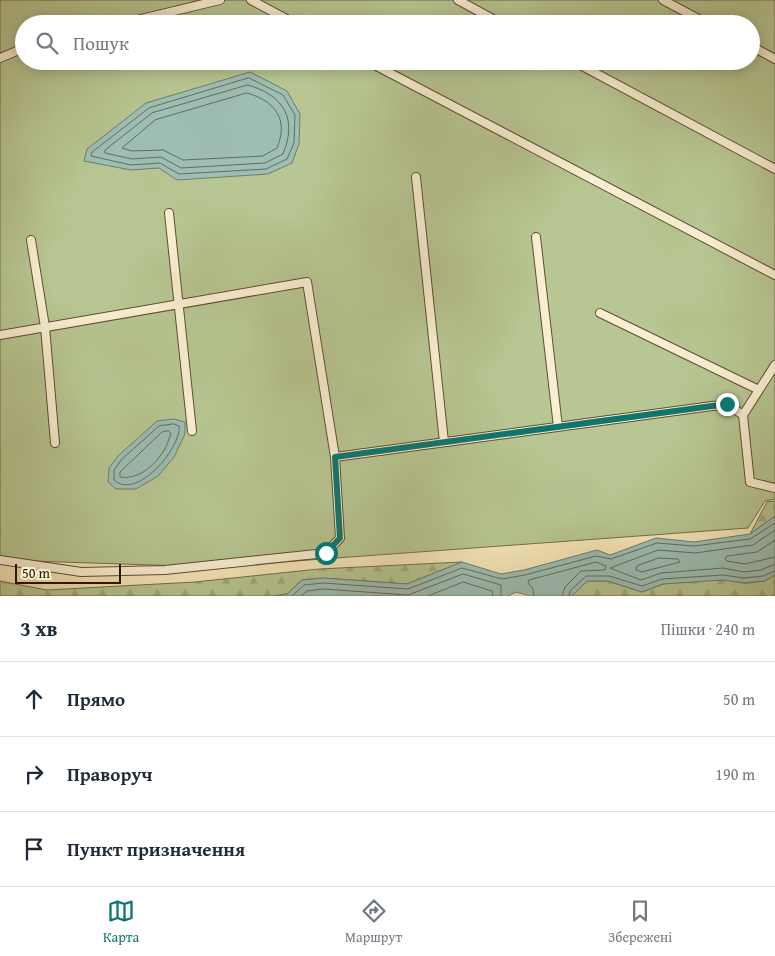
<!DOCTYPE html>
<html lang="uk">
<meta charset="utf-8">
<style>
:root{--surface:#fff;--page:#f2f2f3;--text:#1f2937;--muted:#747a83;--line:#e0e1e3;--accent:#0f766e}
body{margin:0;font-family:"Gentium Book Plus",serif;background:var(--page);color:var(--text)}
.scale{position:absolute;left:15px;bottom:12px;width:106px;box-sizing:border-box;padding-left:5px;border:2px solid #2f1803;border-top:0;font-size:14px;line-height:18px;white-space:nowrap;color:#2f1803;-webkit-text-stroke:4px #f8efd2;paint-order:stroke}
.stop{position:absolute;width:15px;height:15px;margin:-11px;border:4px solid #0f766e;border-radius:50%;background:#fff}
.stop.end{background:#0f766e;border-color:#fff;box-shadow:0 1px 5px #0008}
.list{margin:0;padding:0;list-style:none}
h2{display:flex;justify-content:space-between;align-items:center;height:65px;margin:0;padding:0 20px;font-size:21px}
h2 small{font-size:16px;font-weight:400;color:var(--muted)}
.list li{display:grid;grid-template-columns:32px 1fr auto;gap:15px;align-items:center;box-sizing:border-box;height:75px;padding:0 20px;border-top:1px solid var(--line)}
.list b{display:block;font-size:19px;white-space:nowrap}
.list em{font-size:16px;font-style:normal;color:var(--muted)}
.icon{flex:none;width:28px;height:28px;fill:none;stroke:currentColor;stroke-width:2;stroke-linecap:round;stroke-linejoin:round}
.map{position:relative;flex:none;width:775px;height:596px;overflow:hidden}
.search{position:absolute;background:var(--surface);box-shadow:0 2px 12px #0003;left:15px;right:15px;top:15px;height:55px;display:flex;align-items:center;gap:12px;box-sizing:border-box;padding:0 18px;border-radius:28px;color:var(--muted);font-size:19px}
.sheet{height:290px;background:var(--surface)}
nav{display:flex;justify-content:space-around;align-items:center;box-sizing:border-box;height:70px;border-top:1px solid var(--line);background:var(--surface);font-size:14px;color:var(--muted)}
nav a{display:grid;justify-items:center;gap:2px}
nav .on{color:var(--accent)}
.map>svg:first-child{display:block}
.forest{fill:url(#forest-firs);stroke:#736f4a}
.garden{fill:#b7c692;stroke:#736f4a;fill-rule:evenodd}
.water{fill:#9dbeb4;stroke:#717c6d}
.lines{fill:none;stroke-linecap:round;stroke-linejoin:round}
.shore{stroke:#666b5c;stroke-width:1}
.lane-casing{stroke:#604c30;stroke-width:10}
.lane{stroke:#f8efd2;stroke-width:8}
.route{stroke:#0f766e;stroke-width:6}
</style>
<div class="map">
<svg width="775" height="596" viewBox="0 0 775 596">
<defs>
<pattern id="forest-firs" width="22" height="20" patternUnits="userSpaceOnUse" patternTransform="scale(1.25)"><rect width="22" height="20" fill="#b7c692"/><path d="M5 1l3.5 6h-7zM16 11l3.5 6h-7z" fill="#9ea97c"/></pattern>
</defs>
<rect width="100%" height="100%" fill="#f5e6b9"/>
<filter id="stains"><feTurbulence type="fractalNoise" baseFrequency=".004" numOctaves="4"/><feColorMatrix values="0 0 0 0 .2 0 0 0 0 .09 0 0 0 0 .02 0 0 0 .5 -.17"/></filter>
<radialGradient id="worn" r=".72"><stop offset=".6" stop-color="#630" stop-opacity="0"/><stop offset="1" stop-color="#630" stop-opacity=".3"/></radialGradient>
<path class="forest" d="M775,501v15l-25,18 17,-32z
M462,562l-55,22 -84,-6 -21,2 -15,14 -14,2h-273v-15l47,9 148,-8 124,-13z
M775,575v20l-4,1h-199l15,-15h21l34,11 21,-8 60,-5 21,4 21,-2z"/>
<path class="garden" d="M0,0h775v499l-10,2 -17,27 -535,39 -213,-7zM24,24h727v37h-727z"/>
<path class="water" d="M250,72l37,19 13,23 -1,30 -7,19 -24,11 -91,6 -18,-12 -28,2 -47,-9 3,-12 59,-46z
M174,419l11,3v12l-11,23 -16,19 -22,13h-20l-8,-7 1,-14 9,-12 39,-35z
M775,516v59l-10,6 -21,2 -21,-3 -60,4 -21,8 -34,-11h-21l-15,15h-42l-14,-4 -8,4h-235l14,-2 15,-14 21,-2 84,6 55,-22 39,12 23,-4 73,-20 13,5 46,-17 38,4 56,-8z"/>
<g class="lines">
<path class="shore" d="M249,78l34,17 12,20 -1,28 -7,16 -21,10 -87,5 -19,-11 -29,2 -40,-9 1,-4 57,-44z
M248,85c35,10 50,33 35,69l-18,9 -84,5 -20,-11 -29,2 -27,-6v-3l47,-37z
M247,93c28,8 42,26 30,55l-14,8 -80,4 -20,-10 -31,1 -10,-3 33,-28z
M174,424l5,2c3,21 -42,75 -65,54v-10l8,-11 37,-33z
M169,431l2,3c-3,6 -4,13 -8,18 -9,14 -25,28 -43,25v-5l42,-40z
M775,530l-22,15 -58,8 -37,-3 -48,18 31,12 20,-7 62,-5 21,4 17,-2 14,-6
M775,540l-18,12 -30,4 -2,3 2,2 18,3 30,-7
M659,558l19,1 2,3 -38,10 -6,-2 1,-4z
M292,596l12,-11 19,-2 85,6 54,-21 40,11 23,-4 71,-19 15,3 46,-16 37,3 56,-7 25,-16
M301,596l6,-5 16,-2 85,6 55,-21 38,11v11
M428,596l35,-14 29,9 1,5
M534,596l-1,-7 -5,-6 1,-3 67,-18 10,4 -1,4 -24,1 -16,16 -3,9
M569,596l1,-5 16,-15h23l33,10 20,-7 61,-4 21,3 19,-2 12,-5"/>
<g class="lane-casing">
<path id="lane" d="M251,0l45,24
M458,0l44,24
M663,0l45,24
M120,24l100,-24
M751,46l24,13
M0,58l24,-10
M367,61l408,214
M573,61l202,108
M416,177l28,265
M169,213l23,218
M536,237l22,190
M31,240l14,87 10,116
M600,313l159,77
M0,335l307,-53 28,175 5,81 -14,15 -161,17 -84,2 -81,-12
M775,365l-32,50 7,67 25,6
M335,457l392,-53 16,11"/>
</g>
<use href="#lane" class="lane"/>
</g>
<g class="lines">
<path class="route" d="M326,553l14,-15 -5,-81 392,-53"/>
</g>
<rect width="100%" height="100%" filter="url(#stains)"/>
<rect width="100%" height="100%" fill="url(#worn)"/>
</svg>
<div class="scale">50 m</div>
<div class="stop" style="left:326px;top:553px"></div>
<div class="stop end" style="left:727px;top:404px"></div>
<div class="search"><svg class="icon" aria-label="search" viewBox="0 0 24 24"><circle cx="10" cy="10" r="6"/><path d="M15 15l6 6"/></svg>Пошук</div>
</div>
<section class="sheet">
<h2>3 хв<small>Пішки · 240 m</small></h2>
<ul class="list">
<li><svg class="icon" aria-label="ahead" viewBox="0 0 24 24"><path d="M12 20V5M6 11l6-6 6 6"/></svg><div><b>Прямо</b></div><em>50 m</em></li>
<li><svg class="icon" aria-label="right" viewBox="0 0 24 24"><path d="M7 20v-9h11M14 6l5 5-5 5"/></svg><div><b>Праворуч</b></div><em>190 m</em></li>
<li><svg class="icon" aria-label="arrive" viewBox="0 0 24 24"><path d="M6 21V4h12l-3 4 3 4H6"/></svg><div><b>Пункт призначення</b></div></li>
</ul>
</section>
<nav>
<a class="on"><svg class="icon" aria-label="map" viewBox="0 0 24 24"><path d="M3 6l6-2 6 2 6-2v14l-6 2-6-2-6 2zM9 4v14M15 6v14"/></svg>Карта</a>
<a><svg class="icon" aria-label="directions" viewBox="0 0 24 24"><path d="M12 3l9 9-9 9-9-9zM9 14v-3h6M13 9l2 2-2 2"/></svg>Маршрут</a>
<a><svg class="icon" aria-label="saved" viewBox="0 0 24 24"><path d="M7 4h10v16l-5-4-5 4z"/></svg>Збережені</a>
</nav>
